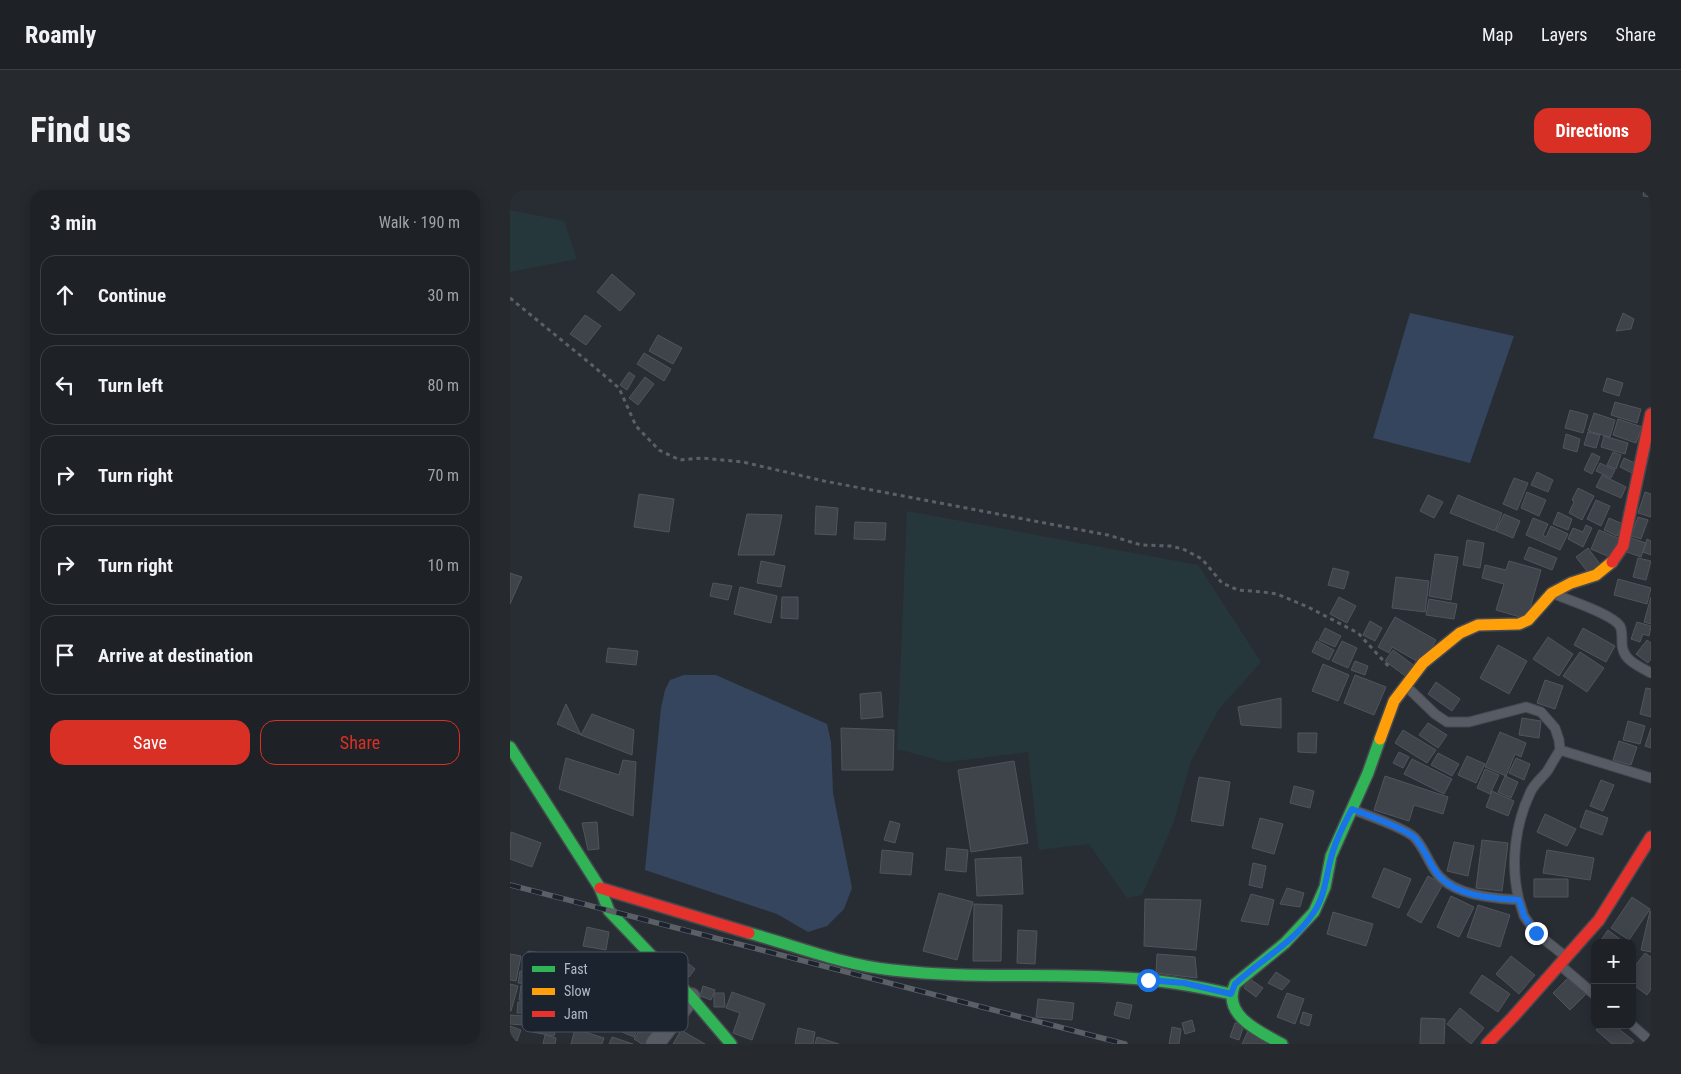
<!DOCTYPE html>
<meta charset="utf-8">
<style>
:root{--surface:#1e2227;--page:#262a2f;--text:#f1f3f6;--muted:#a1a4a7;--line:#3c3f44;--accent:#d93025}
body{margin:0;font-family:"Roboto Condensed",sans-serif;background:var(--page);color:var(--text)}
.controls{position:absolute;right:15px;bottom:15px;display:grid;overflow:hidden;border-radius:10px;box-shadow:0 2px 12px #0003}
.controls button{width:45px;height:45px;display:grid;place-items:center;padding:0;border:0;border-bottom:1px solid var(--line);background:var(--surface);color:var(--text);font:25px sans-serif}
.stop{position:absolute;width:15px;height:15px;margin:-11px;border:4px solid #1a73e8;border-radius:50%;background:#fff}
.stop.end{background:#1a73e8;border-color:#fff;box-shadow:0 1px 5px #0008}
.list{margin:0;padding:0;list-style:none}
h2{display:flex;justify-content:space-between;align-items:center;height:65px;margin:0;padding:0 20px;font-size:21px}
h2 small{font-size:16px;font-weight:400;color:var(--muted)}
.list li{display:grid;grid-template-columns:32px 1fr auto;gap:15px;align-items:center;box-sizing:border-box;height:80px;margin:0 10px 10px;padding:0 10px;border:1px solid var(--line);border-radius:15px}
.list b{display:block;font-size:19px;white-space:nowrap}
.list em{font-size:16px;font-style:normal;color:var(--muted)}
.actions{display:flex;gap:10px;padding:15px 20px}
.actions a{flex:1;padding:11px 0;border:1px solid var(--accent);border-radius:15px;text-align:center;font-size:18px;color:var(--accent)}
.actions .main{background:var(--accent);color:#fff}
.icon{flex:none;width:28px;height:28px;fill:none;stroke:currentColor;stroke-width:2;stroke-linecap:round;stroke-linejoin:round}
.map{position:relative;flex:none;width:1141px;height:854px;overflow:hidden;border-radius:15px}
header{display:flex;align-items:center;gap:30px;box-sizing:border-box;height:70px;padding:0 25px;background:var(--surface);border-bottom:1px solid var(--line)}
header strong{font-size:24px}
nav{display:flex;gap:28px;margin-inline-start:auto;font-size:18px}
.intro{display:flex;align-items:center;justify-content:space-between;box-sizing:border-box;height:120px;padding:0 30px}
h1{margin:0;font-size:35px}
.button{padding:12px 22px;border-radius:15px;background:var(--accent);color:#fff;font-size:18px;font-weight:700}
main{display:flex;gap:30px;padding:0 30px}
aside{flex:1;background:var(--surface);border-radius:15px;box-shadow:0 2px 12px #0003}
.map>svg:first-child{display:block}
.green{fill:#25373a}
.water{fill:#35455d}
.building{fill:#3f444a;stroke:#50545c}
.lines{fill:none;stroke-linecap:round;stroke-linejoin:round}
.lane-casing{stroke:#46494f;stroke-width:11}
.street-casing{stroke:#46494f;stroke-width:20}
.fast-casing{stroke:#46494f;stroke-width:14}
.slow-casing{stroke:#46494f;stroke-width:14}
.jam-casing{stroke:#46494f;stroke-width:14}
.path{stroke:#5b6066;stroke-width:3;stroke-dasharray:4 4;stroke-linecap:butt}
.lane{stroke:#575b63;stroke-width:9}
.street{stroke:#575b63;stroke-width:18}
.fast{stroke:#30b455;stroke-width:11}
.slow{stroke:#ff9f0a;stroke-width:11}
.jam{stroke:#e5322d;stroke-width:11}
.rail-casing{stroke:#5b5f66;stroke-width:5.5}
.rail{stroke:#1b232f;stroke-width:4;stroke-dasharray:11;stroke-linecap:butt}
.route{stroke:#1a73e8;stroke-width:6}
.key{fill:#1b232f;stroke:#48505c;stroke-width:1}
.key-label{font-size:14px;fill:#b1b9c6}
</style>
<header>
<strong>Roamly</strong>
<nav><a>Map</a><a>Layers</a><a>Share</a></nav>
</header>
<div class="intro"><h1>Find us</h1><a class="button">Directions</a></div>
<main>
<aside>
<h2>3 min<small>Walk · 190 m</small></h2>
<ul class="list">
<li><svg class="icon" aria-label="ahead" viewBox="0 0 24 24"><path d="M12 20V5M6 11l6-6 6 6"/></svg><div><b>Continue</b></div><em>30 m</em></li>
<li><svg class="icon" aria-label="left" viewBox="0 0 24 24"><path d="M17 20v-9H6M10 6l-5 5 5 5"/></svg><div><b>Turn left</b></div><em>80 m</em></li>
<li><svg class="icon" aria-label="right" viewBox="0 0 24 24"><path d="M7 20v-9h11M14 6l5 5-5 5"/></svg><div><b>Turn right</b></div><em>70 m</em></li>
<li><svg class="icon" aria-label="right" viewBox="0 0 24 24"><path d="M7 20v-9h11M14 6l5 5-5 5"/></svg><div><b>Turn right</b></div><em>10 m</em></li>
<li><svg class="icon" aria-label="arrive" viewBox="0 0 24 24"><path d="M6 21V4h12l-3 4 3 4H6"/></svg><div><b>Arrive at destination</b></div></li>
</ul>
<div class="actions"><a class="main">Save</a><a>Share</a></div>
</aside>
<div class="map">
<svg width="1141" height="854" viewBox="0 0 1141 854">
<rect width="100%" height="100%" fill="#282d34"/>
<path class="green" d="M0,20l54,11 13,38 -67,13z
M397,321l291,54 63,97 -42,47 -28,52 -18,63 -31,71 -15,3 -38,-54 -50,6 -11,-98 -82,10 -49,-13z"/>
<path class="water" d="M900,123l104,23 -44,127 -97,-25z
M174,485h32l111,49 4,18 2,51 19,95 -8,21 -17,17 -19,6 -31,-18 -132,-44 16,-162 4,-18 5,-10z"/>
<path class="building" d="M1134,0h7v7l-8,-1z
M102,84l23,20 -15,17 -23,-19z
M1113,123l11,6 -3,10 -15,2z
M75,125l16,11 -15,19 -16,-11z
M148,145l24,13 -9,16 -24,-13z
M134,163l27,16 -7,12 -27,-17z
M119,182l6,4 -8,14 -7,-5z
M135,187l9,7 -16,21 -9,-7z
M1097,188l16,5 -4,13 -16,-5z
M1105,212l26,7 -4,14 -26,-8z
M1060,220l18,5 -5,18 -18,-5z
M1084,223l21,7 -5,17 -22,-6z
M1108,229l24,8 -6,16 -23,-8z
M1078,242l12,3 -4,13 -12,-3z
M1056,244l14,5 -3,13 -14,-4z
M1094,246l24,7 -3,11 -24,-7z
M1103,262l8,3 -5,14 -9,-4z
M1082,263l8,4 -8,17 -8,-4z
M1114,268l13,6 -5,9 -12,-6z
M1090,273l15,7 -4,8 -15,-7z
M1027,282l16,8 -5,12 -17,-7z
M1092,285l24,12 -5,11 -25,-11z
M1004,288l14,5 -11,27 -14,-6z
M1068,298l16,8 -12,24 -13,-7 5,-11 -2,-2z
M1017,302l19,8 -7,16 -18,-8z
M1135,302l6,2v23l-13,-4z
M129,304l35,5 -5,33 -35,-5z
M918,305l15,7 -9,16 -14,-7z
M948,305l44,18 -7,18 -45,-18z
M1086,310l14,6 -9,20 -14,-7z
M306,316l22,2 -2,27 -21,-1z
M1048,322l14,7 -4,11 -15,-6z
M237,324l35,1 -8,40h-36z
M994,324l16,7 -7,17 -17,-7z
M1128,327l10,3 -7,19 -10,-3z
M1023,328l15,6 -5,11 3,2 5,-11 17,8 -8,16 -34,-15z
M1099,328l14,6 -6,12 -13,-6z
M345,332l31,1 -1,17 -31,-1z
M1076,335l6,3 -9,19 -15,-8 5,-11 10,4z
M1089,340l21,9 -8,19 -21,-9z
M1121,348l15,5 -5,14 -14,-5z
M1137,349l4,2v14l-8,-3z
M957,350l17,3 -4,25 -17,-3z
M1019,357l28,11 -5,12 -28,-11z
M1078,358l14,19 -12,8 -14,-18z
M925,364l23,3 -7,43 -22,-4z
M1128,368l13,3 -5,19 -13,-3z
M251,371l24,5 -4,21 -24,-4z
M999,371l32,9 -14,49 -31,-9 8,-26 -22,-6 3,-13 21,5z
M823,378l16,4 -5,17 -16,-4z
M0,383l12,4 -12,27z
M886,387l33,4 -4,31 -33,-4z
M1108,389l33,9 -4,16 -33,-9z
M203,393l19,3 -4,14 -18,-4z
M230,397l37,9 -6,27 -37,-9z
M272,407h16v22l-17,-1z
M829,407l17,9 -9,17 -17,-9z
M1141,407v27l-7,-2z
M919,409l28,5 -3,15 -28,-4z
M885,427l41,23 -14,24 -30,-17 -3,6 -11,-6z
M860,431l12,7 -7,13 -12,-6z
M1127,432l14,4 -2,10 -6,-2 -3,8 -9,-3z
M815,438l16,8 -6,11 -16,-7z
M1073,438l32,18 -9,16 -32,-17z
M1038,447l25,17 -14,22 -26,-17z
M1137,450l4,3v16l-3,4 -12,-9z
M807,451l17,9 -5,10 -17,-8z
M832,451l15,7 -9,20 -16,-7z
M988,455l29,16 -18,33 -29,-16z
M98,458l30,3 -2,14 -30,-3z
M883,460l23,17 -8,11 -23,-17z
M1070,462l24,16 -17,24 -24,-16z
M845,471l13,5 -3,9 -14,-5z
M813,474l26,11 -11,26 -26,-10z
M845,485l31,12 -12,28 -30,-12z
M1035,490l18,6 -8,23 -18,-6z
M926,492l24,17 -8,12 -24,-17z
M1136,498l5,1v28l-11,-3z
M371,502l2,25 -22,2 -1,-25z
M771,508v30l-40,-3 -3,-18z
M56,514l15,31 -24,-11z
M82,524l42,16 -2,25 -51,-20z
M1012,528l19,3 -2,17 -20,-3z
M1118,531l17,5 -5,18 -17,-4z
M918,533l19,12 -9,13 -19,-13z
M331,538l53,2 -1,40h-51z
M1141,538v20l-6,-2z
M893,540l33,20 -9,13 -32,-20z
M990,542l26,11 -5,14 -6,-3 -9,22 -21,-9z
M788,543h19l-1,20 -18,-1z
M1109,551l18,6 -6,18 -18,-5z
M889,562l10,5 -6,11 -10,-5z
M928,563l21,11 -7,12 -21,-11z
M957,566l18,8 -9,19 -18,-8z
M56,568l53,17 4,-15 13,2 -3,54 -74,-27z
M1006,568l14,6 -6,16 -15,-7z
M902,569l40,20 -8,15 -40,-20z
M504,571l14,82 -57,9 -13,-82z
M975,579l14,6 -9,19 -13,-6z
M875,586l63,21 -5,17 -29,-9 -5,16 -35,-11z
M995,586l13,6 -7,16 -13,-6z
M689,587l31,5 -7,44 -32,-5z
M1091,590l13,5 -11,26 -13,-5z
M784,596l20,5 -4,17 -20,-5z
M982,601l22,10 -6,15 -22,-9z
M1076,620l22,8 -6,17 -22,-8z
M1035,624l31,15 -9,17 -30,-14z
M750,628l23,6 -9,30 -22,-6z
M380,631l10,3 -5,19 -11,-3z
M87,632l2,27 -11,1 -6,-27z
M1,642l30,11 -9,24 -22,-8z
M972,650l26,3 -6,48 -26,-3z
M944,652l20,4 -6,30 -21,-5z
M437,658l21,2 -2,22 -21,-2z
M372,660l31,3 -2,22 -31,-2z
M1037,660l47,8 -4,22 -47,-7z
M511,667l2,37 -46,2 -2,-37z
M743,673l13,3 -4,22 -13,-3z
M874,678l27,11 -12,29 -27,-11z
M918,686l15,8 -22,39 -14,-8z
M1024,689h34v18h-34z
M777,698l17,5 -4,14 -20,-3z
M429,703l34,9 -16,58 -34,-9z
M741,704l23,6 -6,25 -27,-4z
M941,706l23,11 -15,30 -22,-10z
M1122,707l18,12 -21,31 -18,-12z
M635,709l56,1 -5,50 -52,-4z
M464,714l28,1 -1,56h-28z
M968,715l32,10 -10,32 -33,-10z
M1140,721h1v41l-10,-2z
M823,722l40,12 -7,22 -39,-12z
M77,737l22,5 -3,18 -23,-4z
M508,740l19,1 -2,33 -18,-1z
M1098,740l17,13h-26z
M18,761l13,2 -4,18 -13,-3z
M1135,763l6,4v32l-4,6 -15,-11v-14z
M0,764l11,2 -5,25 -6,-1z
M647,764l38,3 2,21 -41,-5z
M1001,766l24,19 -16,19 -23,-20z
M179,774l6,5 -6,8 -6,-5z
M10,781l9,1 -1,12 -10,-1z
M766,782l14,9 -8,9 -14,-7z
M972,785l28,19 -12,18 -28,-19z
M1059,787l17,17 -16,16 -17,-17z
M740,789l13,9 -7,9 -12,-9z
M0,794l8,2 -7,25h-1z
M11,795l10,1 -2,15 -10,-1z
M193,796l12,4 -4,10 -11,-4z
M222,802l33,12 -13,36 -19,-7 7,-20 -14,-5z
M204,803h10l1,14h-11z
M777,803l17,6 -9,25 -18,-7z
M528,809l36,4 -2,17 -36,-3z
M126,810l12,5 -14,32 -12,-5z
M8,812h7l-1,11h-7z
M607,812l15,3 -3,14 -15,-4z
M950,818l24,20 -13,16 -24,-20z
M793,822l9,3 -3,11 -9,-3z
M0,825l14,1 -1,9 -13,-1z
M138,828l13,8 -11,18h-8l-8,-5z
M911,828l24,1 -1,25h-24z
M24,830l23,4 -3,12 -22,-4z
M682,830l3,11 -10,3 -3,-11z
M725,833l9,2 -5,15 -9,-3z
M1090,835h14l20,16 -3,3h-19l-16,-14z
M0,836l11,4 -4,11 -7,-2z
M662,837l9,2 -2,15h-10z
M288,838l17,4 -2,12h-18z
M65,839l29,9 -2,6h-31z
M171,840l24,14h-32z
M738,841l28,13h-34z
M35,845l11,3 -1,6h-12z
M102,847l21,7h-24z
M307,847l22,7h-24z"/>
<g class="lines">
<g class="lane-casing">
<path id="lane" d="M1047,405c14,6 55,19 63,31 2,4 2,10 2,15 -1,19 15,24 29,32
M897,497l28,27 12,8h22l57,-15 15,5 14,16 4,12 1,10 91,28
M844,620c15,6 49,17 60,27 11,11 15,28 25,39 18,20 55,22 80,24 -9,-36 -4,-76 12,-109 4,-8 12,-14 17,-21 4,-7 8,-14 12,-20
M1009,710l5,16 12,17 29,23
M1051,776l34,29
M1122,835l19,17"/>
</g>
<g class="street-casing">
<path id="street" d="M145,854l36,-47"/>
</g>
<g class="fast-casing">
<path id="fast" d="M0,557l90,141 9,23 82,86 40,47
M239,743c47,13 94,32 143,37 78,9 156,3 234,8 36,2 70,8 105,16
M772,854c-22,-12 -61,-29 -47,-60l50,-41 29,-31 11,-25 6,-31 37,-83 12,-34"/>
</g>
<g class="slow-casing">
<path id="slow" d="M870,549l14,-38 29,-38 37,-30 18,-8 41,-1 9,-4 24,-27 19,-10 25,-8 16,-13"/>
</g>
<g class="jam-casing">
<path id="jam" d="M1102,372l11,-16 28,-132
M90,698l149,45
M977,854l26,-27 86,-97 52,-83"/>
</g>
<path class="path" d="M0,108l82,67 27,23 17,38 23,24 21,10 22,-2 41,4 81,19 284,54 33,10 29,1 13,3 19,10 20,24 16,7 25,2 14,2 31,13 50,26 33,36"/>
<use href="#lane" class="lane"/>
<use href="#street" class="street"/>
<use href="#fast" class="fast"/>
<use href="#slow" class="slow"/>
<use href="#jam" class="jam"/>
<g class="rail-casing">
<path id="rail" d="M0,695l615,159"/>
</g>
<use href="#rail" class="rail"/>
</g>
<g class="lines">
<path class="route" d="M638,790l36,3 47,11 4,-10c25,-24 60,-42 79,-72 11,-16 12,-36 17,-54 4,-17 13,-34 21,-49 15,6 53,19 63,29 10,11 15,28 25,39 19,20 53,21 79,23l5,16 12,17"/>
</g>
<rect x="12" y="762" width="166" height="80" rx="8" class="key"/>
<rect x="22" y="776" width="23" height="6" fill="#30b455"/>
<rect x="22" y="798" width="23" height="7" fill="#ff9f0a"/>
<rect x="22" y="821" width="23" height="6" fill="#e5322d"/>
<g class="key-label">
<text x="54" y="784">Fast</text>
<text x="54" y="806">Slow</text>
<text x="54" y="829">Jam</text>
</g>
</svg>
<div class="controls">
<button>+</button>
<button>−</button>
</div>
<div class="stop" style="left:638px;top:790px"></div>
<div class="stop end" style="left:1026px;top:743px"></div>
</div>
</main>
